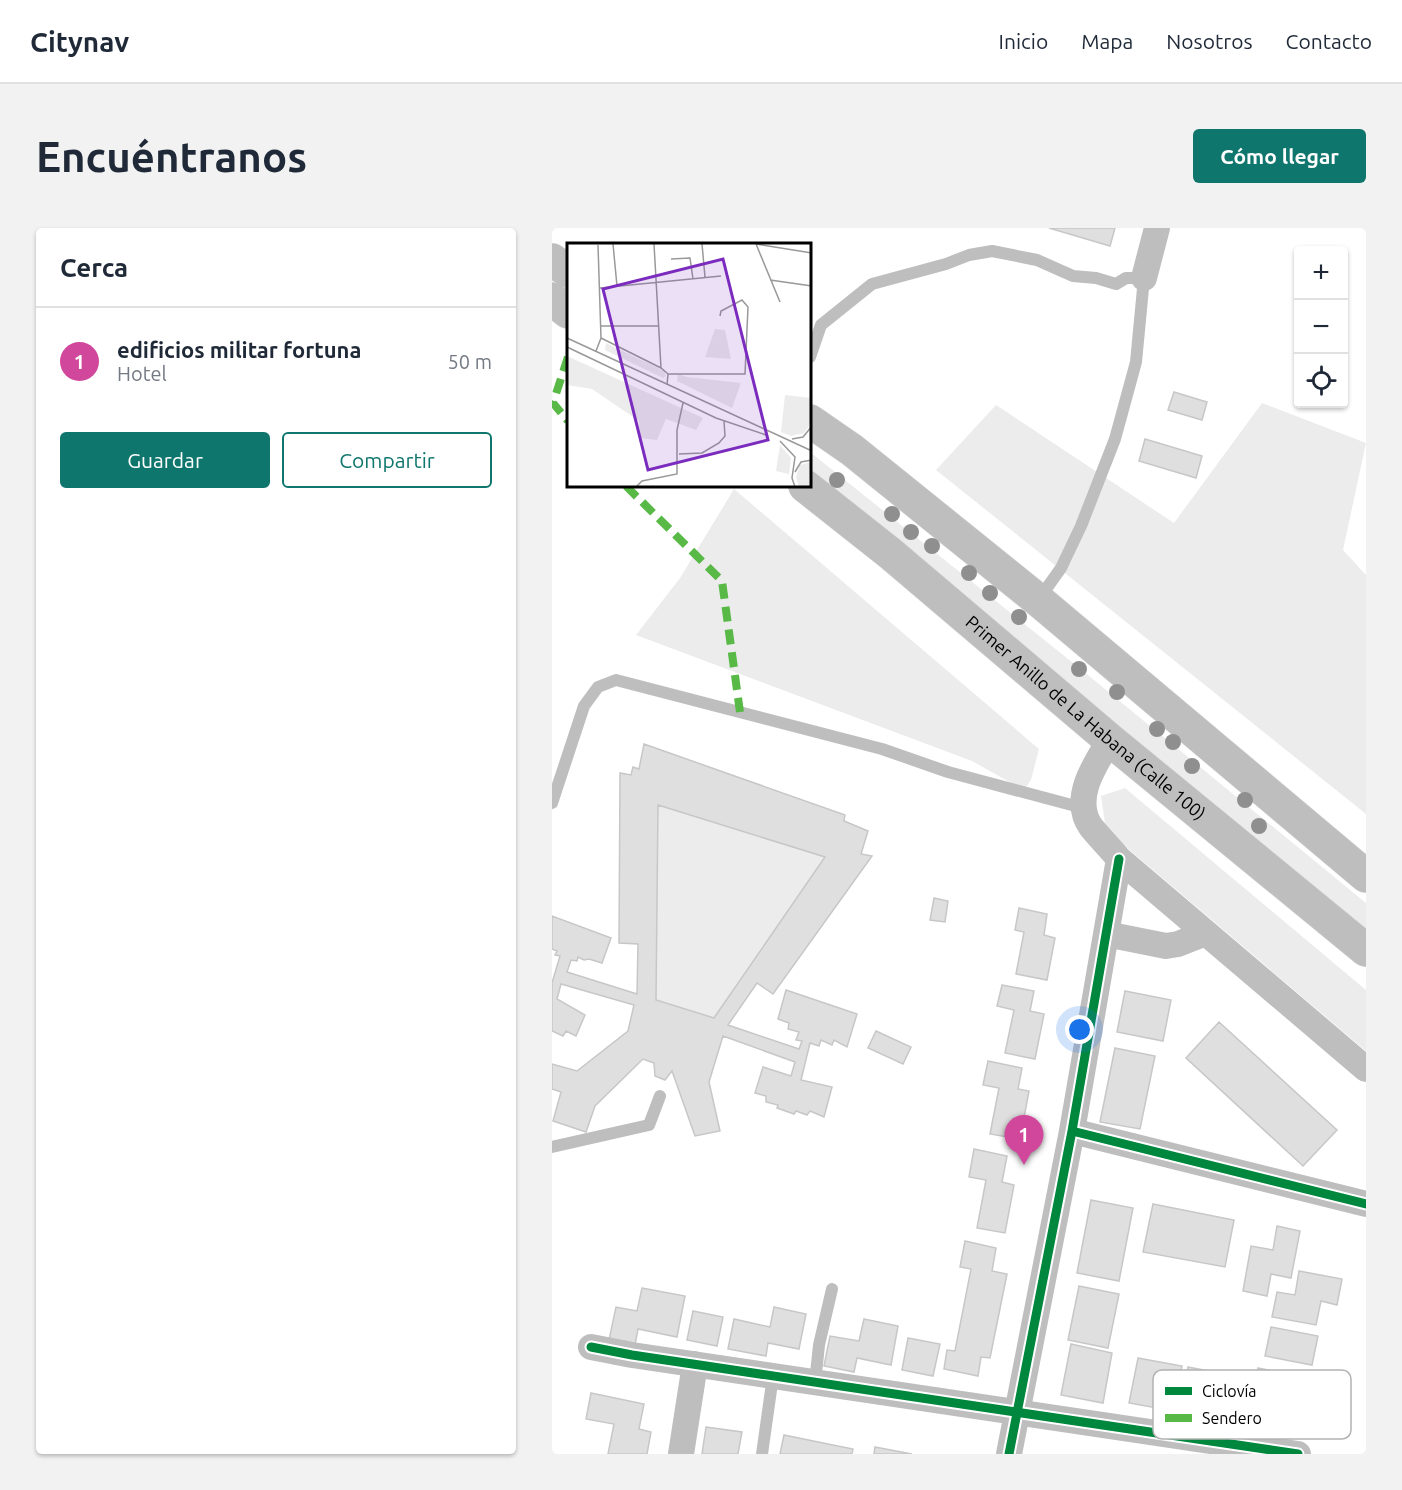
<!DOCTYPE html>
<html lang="es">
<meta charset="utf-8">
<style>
:root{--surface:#fff;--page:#f2f2f3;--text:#1f2937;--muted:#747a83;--line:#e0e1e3;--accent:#0f766e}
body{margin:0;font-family:Ubuntu,sans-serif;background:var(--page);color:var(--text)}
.controls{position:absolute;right:18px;top:18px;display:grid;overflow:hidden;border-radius:6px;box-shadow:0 2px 4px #0004}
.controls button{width:54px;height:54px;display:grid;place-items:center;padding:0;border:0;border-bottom:2px solid var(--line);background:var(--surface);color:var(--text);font:30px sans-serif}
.you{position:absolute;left:528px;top:802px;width:21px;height:21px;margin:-15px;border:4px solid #fff;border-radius:50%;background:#1a73e8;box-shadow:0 0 0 9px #1a73e833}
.badge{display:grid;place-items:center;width:39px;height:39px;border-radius:50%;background:var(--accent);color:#fff;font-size:20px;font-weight:700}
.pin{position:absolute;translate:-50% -50px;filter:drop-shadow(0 2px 3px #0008)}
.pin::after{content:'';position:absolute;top:32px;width:21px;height:18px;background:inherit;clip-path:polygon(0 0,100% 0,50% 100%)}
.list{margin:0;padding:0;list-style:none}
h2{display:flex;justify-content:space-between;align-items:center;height:78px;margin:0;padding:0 24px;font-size:26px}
h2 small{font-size:20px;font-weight:400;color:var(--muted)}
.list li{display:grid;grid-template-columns:39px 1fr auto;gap:18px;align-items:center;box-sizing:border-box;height:108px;padding:0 24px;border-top:2px solid var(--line)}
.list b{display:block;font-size:22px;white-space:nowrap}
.list p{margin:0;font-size:20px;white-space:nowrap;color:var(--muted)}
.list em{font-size:20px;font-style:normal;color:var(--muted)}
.actions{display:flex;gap:12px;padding:18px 24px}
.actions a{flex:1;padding:14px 0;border:2px solid var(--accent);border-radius:6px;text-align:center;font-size:21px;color:var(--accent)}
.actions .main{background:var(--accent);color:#fff}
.icon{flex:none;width:33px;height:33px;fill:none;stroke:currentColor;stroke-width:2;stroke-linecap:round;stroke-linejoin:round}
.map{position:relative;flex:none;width:814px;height:1226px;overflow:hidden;border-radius:6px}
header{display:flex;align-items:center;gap:36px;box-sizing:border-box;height:84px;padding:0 30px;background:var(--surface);border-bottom:2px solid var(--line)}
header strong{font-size:28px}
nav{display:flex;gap:33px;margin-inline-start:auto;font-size:21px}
.intro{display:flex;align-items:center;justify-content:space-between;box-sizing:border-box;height:144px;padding:0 36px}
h1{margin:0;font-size:42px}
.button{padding:15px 27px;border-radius:6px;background:var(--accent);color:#fff;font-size:21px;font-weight:700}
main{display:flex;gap:36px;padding:0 36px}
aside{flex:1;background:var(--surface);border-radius:6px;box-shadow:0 2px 4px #0004}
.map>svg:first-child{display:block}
.green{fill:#ececec}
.building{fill:#dfdfdf;stroke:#c7c7c7;stroke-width:1.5;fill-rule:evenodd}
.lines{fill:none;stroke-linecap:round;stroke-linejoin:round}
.highway-casing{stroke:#dbdbdb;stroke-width:34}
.lane{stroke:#bebebe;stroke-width:12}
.street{stroke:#bebebe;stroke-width:26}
.highway{stroke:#bebebe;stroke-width:33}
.quiet{stroke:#58b947;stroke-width:8;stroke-dasharray:15 8;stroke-linecap:butt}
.cycleway-casing{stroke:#fff;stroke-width:13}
.cycleway{stroke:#00873e;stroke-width:9}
.tree{fill:#8f8f8f}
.labels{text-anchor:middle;stroke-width:6;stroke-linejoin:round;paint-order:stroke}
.street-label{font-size:18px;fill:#000;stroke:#fff}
.inset-road{fill:none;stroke:#999;stroke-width:1.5}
.view{fill:#7b2cbf;fill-opacity:0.15;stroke:#7b2cbf;stroke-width:3}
.inset-edge{fill:none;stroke:#000;stroke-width:3}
.key{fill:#fff;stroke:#b2b2b2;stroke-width:1.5}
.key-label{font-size:16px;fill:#000}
</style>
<header>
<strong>Citynav</strong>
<nav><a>Inicio</a><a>Mapa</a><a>Nosotros</a><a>Contacto</a></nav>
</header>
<div class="intro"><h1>Encuéntranos</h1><a class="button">Cómo llegar</a></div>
<main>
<aside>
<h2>Cerca<small></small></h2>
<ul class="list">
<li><span class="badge" style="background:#d1479c">1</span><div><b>edificios militar fortuna</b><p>Hotel</p></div><em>50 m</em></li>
</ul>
<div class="actions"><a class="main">Guardar</a><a>Compartir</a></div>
</aside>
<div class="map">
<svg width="814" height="1226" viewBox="0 0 814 1226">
<rect width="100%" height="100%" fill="#fff"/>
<path class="green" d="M710,175l104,40 -23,107 23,25v239l-430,-344 60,-65 178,118z
M258,224l273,219 283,232v27l-556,-456z
M182,261l305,260 -8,31 -7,10 -52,-29 -336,-126 44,-57z
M573,560l241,202v61l-260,-221 -5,-34z
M106,577l167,52 -111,161 -58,-18z"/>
<path class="building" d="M497,0h66l-5,18z
M622,164l33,10 -5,18 -34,-10z
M593,211l57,17 -6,22 -57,-17z
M92,516l201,71 -1,6 24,10 -7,23 11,2 -99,138 -16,-11 -29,42 71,24 3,-8 -6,-1 3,-8 -11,-3 1,-6 -11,-4 8,-29 71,24 -10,33 -13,-7 -2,5 -11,-5 -2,6 -9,-3 -9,37 31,7 -8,30 -14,-6 -3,4 -11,-4 -2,3 -17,-6 1,-3 -12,-3v-6l-11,-3 8,-26 28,9 4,-14 -72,-26 -14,46 11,49 -25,5 -23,-65 -7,9 -10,-4 -1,-13 -11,-4 -48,47 -9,26 -33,-11 8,-29 -9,-3v-25l25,7 51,-40 6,-26 -73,-21 -4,15 28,16 -9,21 -10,-5 -3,5 -11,-5v-48l8,-27 -5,-1 2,-4 -5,-2v-33l59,22 -9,25 -13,-4 -5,1 -6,-3 -1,4 -6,-1 -4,12 70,22 1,-50 -19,-1 1,-170 11,2 2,-8 6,2zM106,577l167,52 -111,161 -58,-18z
M382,670l14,3 -3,21 -15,-2z
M467,680l28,6 -3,21 11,3 -8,42 -31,-6 8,-42 -9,-2z
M450,757l32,6 -4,20 14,3 -9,45 -30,-6 9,-43 -17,-4z
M573,763l46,9 -8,41 -46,-9z
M667,794l118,108 -34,36 -117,-108z
M324,803l35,16 -8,17 -35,-16z
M563,820l40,8 -15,73 -40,-7z
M436,833l34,7 -4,21 11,2 -9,48 -30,-5 9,-46 -16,-3z
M422,921l33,7 -5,26 12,3 -9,48 -28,-5 9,-48 -17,-3z
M539,972l42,8 -14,73 -42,-8z
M601,976l81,16 -9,47 -82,-15z
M725,998l23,5 -9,47 -20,-4 -4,22 -24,-5 8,-45 22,4z
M413,1013l31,7 -4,23 15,3 -17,84 -9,-1 -3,19 -34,-7 3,-19 8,1 16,-82 -11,-2z
M747,1043l43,8 -5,26 -16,-4 -5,24 -44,-8 5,-25 18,3z
M527,1058l40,8 -11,54 -40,-8z
M90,1060l43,8 -8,41 -39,-8 -3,16 -26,-5 7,-33 21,4z
M222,1079l32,7 -7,35 -31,-6 -2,13 -38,-7 6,-30 36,8z
M141,1083l30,6 -6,29 -30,-6z
M312,1091l34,7 -7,39 -34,-7 -3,14 -30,-6 6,-30 29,5z
M719,1099l47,9 -6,29 -47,-9z
M356,1110l32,6 -7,32 -31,-6z
M519,1116l41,9 -9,50 -42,-8z
M586,1130l44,8 -9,45 -44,-8z
M636,1139l53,10 -9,47 -53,-10z
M706,1140l20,4 -3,17 24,5 -7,37 -25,-6 3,-15 -20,-4z
M39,1165l53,11 -5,25 12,3 -4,22h-39l6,-30 -28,-5z
M154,1199l36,5 -4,22h-36z
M232,1207l69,14 -1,5h-72z
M323,1219l37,7h-38z"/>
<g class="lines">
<g class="highway-casing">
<g id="highway">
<path d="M0,32l16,11"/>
<path d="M0,71l16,13"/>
<path d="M258,193l42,29 186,150 328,276"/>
<path id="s1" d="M253,258l86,68 219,186 256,210"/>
</g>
</g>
<path class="lane" d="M258,129l11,-32 51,-41 74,-20 23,-9 23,-4 45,9 36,16 23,2 20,6 10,-6h18l-8,84 -21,77 -34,87 -20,42 -22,31
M0,575l32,-97 14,-19 18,-7 266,69 66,23 135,36
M0,919l97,-22 11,-29
M263,1155l4,-38 13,-56
M210,1226l11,-78"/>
<path class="street" d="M592,50l13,-50
M558,512c-15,24 -39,59 -19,87 9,11 19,21 28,32l247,210
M554,706l60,12 12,-2 28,-11
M520,903l294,73
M39,1119l41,8 666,99
M129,1226l14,-90
M457,1226l63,-323 47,-272"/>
<use href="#highway" class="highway"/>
<path class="quiet" d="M16,129l-15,46 15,18
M74,258l96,95 18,131"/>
<g class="cycleway-casing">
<path id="cycleway" d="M520,903l294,73
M39,1119l41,8 666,99
M457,1226l63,-323 47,-272"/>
</g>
<use href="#cycleway" class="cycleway"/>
</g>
<g class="tree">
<circle cx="285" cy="252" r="8"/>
<circle cx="340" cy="286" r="8"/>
<circle cx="359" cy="304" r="8"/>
<circle cx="380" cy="318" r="8"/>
<circle cx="417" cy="345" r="8"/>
<circle cx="438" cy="365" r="8"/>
<circle cx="467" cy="389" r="8"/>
<circle cx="527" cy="441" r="8"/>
<circle cx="565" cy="464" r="8"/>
<circle cx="605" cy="501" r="8"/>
<circle cx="621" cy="514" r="8"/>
<circle cx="640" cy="538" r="8"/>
<circle cx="693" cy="572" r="8"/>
<circle cx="707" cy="598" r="8"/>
</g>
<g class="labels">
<g class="street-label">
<text dy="6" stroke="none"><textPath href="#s1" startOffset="364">Primer Anillo de La Habana (Calle 100)</textPath></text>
</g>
</g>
<g transform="translate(15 15)">
<rect width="244" height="244" fill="#fff"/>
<path d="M148,86l10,1 6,29 -26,-2zM39,100l58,28 2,5 -3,2 -58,-28zM0,113l136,62 -7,12 -30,-11 -9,21 -17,-2 -1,-17 -47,-32 -25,-4zM111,131l9,3 54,6 -9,25 -55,-27zM218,152l26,3v25l-7,10 -13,3 -10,-4zM213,202l11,13 -2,16 -13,-3zM244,219v25h-12l-3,-10 4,-12z" fill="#ececec"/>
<path class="inset-road" d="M46,1l4,42M87,1l7,124M135,1l3,33M189,1l24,58M189,1l56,9M104,16l19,-1 3,21M203,37l42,6M33,45l121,-12M34,83h57M0,95l245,113M34,95l60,30 7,6 -1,11M0,104l149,71 50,17M29,108l5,-13 -3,-93M101,131h77l3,-67 -6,-7 -21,11 -1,5M225,196l11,-2 9,-11M213,198l15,16 -3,21 3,9M112,211l23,-1 17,-10 6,-7 -1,-15M228,229l6,-10 11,-2M69,244l6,-6 35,-7v-44l6,-27"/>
<path class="view" d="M156,16l45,181 -120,30 -45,-181z"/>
<rect width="244" height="244" class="inset-edge"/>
</g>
<rect x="601" y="1142" width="198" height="69" rx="9" class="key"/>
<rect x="613" y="1159" width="27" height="8" fill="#00873e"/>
<rect x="613" y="1186" width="27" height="8" fill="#58b947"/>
<g class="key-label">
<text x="650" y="1169">Ciclovía</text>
<text x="650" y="1196">Sendero</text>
</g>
</svg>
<div class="controls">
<button>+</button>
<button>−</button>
<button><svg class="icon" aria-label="locate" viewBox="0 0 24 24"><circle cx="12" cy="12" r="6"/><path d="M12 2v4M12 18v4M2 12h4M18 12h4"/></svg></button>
</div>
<div class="you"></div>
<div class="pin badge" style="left:472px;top:937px;background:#d1479c">1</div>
</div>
</main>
